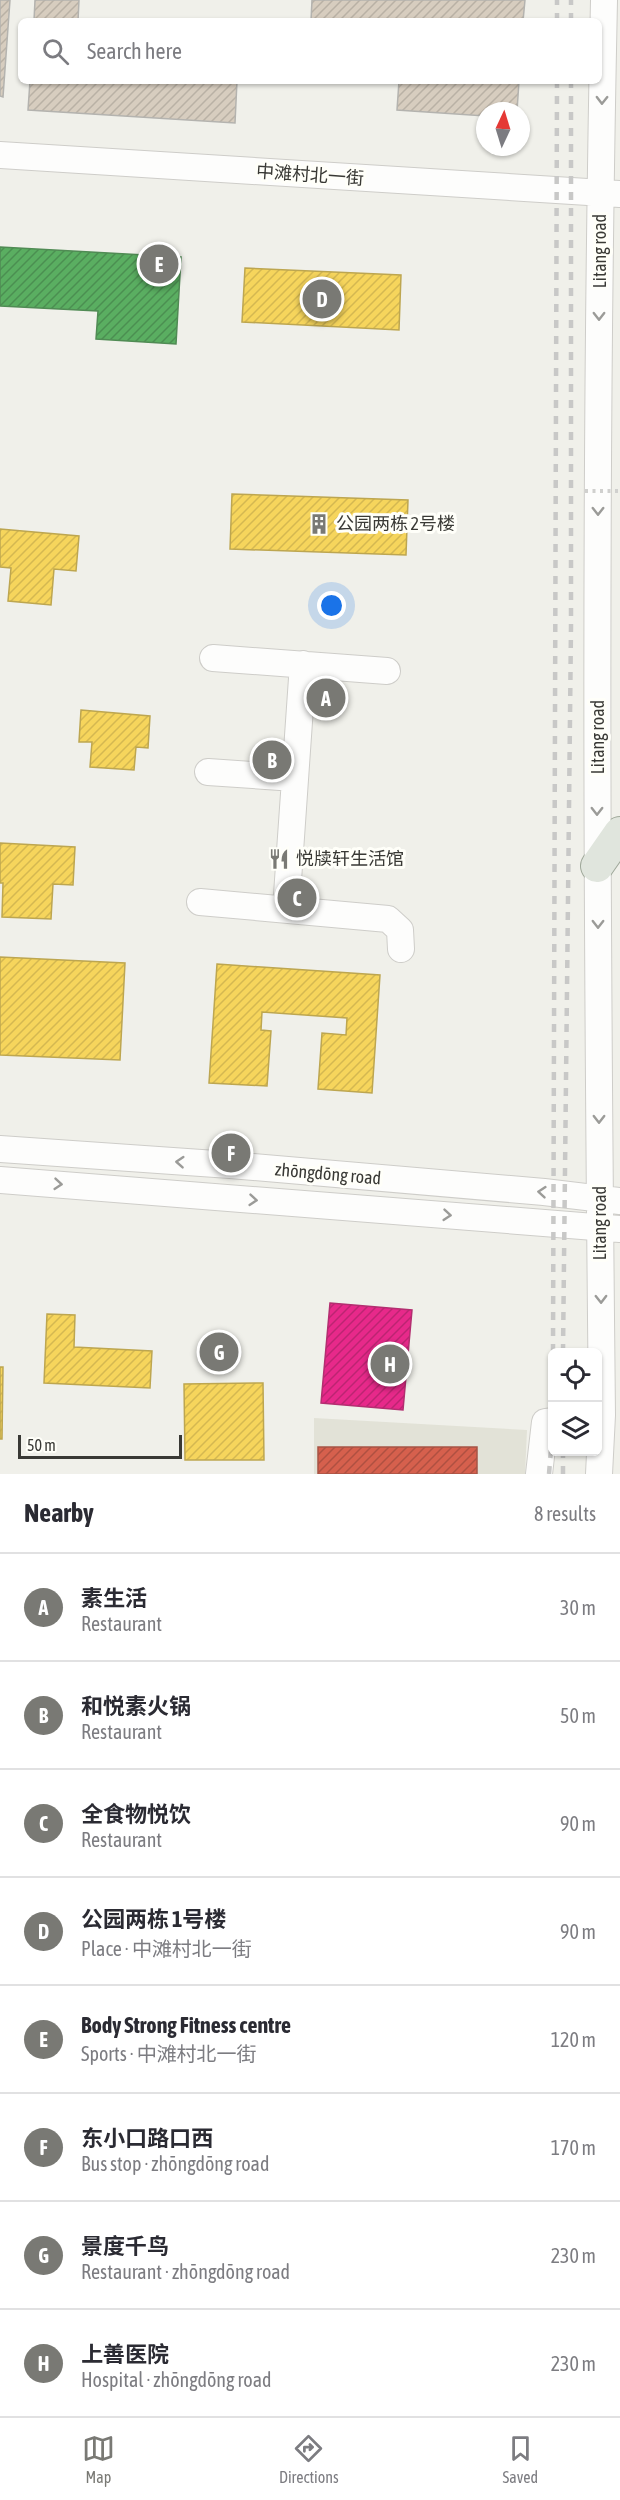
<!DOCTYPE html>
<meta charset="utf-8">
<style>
:root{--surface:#fff;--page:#f2f2f3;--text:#2b2b33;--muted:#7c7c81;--line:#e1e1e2;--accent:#797974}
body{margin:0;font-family:"Asap Condensed","Noto Sans SC",sans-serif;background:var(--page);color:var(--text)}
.controls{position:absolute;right:18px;bottom:18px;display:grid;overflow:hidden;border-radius:9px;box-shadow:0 2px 4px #0004}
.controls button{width:54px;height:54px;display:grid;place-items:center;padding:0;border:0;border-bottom:2px solid var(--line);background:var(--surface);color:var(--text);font:30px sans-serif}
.compass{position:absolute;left:476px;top:102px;width:54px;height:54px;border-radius:50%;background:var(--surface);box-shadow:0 2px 4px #0004;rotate:4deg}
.scale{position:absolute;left:18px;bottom:15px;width:164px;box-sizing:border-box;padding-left:6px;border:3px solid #393935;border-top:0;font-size:16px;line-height:21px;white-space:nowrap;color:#393935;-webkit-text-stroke:4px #fffff9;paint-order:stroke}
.you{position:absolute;left:332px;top:606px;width:21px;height:21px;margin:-15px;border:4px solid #fff;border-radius:50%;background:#1a73e8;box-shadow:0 0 0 9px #1a73e833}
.badge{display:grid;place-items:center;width:39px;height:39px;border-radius:50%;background:var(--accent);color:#fff;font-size:20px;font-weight:700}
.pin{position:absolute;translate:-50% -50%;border:3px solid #fff;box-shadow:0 2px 6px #0006}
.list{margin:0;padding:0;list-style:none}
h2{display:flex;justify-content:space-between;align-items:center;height:78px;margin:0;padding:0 24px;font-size:26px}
h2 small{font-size:20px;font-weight:400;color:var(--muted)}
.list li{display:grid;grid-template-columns:39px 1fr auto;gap:18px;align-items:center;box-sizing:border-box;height:108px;padding:0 24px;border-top:2px solid var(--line)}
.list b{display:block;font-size:22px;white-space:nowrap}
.list p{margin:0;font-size:20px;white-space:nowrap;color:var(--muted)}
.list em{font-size:20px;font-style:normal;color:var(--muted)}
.icon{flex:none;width:33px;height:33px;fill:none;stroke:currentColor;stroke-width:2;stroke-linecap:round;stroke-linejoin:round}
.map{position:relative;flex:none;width:620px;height:1474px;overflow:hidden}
.search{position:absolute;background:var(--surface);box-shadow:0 2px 4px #0004;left:18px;right:18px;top:18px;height:66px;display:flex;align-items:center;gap:15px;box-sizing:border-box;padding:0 21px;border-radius:9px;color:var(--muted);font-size:22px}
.sheet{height:942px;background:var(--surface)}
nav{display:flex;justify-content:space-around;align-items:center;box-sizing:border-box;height:84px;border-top:2px solid var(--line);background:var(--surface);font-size:16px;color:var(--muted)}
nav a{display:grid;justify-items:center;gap:3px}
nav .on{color:var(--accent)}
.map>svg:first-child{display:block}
.built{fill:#e2e2d7}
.homes{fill:url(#homes-hatch);stroke:#bda650;stroke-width:1.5}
.shops{fill:url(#shops-hatch);stroke:#a75446;stroke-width:1.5}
.health{fill:url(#health-hatch);stroke:#b32e70;stroke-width:1.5}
.public{fill:url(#public-hatch);stroke:#508b54;stroke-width:1.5}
.building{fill:url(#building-hatch);stroke:#b4b3af;stroke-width:1.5}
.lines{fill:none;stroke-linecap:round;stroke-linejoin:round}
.minor-casing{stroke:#cecdc9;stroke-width:28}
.major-casing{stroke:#9fa89a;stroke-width:34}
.minor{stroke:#fdfdfc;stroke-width:26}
.major{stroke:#e0e5dd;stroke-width:32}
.rail{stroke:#c8c8c7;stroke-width:4.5;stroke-dasharray:8 8;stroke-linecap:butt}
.path-bridge{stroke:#d0d0ce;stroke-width:4;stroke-dasharray:3 4.5;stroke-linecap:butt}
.oneway{stroke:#9b9b98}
.labels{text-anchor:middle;stroke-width:6;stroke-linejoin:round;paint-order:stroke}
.street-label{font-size:18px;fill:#393935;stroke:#fffff9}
.poi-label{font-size:18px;fill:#393935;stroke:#fffff9;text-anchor:start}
</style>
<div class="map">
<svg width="620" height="1474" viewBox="0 0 620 1474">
<defs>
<pattern id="homes-hatch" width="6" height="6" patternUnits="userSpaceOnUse" patternTransform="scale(1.5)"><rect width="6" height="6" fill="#f6d55c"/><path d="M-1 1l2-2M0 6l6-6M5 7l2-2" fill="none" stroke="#d4b851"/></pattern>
<pattern id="shops-hatch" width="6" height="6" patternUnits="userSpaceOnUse" patternTransform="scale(1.5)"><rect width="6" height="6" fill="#d6604d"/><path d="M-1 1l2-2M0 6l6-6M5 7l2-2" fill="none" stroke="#af5041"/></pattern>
<pattern id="health-hatch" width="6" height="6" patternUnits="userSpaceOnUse" patternTransform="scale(1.5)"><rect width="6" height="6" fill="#e7298a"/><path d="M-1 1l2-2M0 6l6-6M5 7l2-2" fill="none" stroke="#bc2472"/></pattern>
<pattern id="public-hatch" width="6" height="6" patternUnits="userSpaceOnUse" patternTransform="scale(1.5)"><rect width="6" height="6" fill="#5aae61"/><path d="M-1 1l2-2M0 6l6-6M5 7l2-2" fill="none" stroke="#4b8f51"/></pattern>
<pattern id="building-hatch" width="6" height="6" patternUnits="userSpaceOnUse" patternTransform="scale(1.5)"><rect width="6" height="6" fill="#d7cdbf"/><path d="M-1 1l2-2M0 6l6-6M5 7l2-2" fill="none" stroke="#b9b1a5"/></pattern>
</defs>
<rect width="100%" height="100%" fill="#f0f0ea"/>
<path class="built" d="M314,1418l213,12 -2,44h-211z"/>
<path class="homes" d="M245,268l156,7 -2,55 -157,-8z
M232,494l176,6 -2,55 -176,-6z
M0,529l79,7 -3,35 -22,-2 -3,36 -43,-4 3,-33 -11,-1z
M81,710l69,6 -2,32 -12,-1 -2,23 -44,-3 2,-25h-13z
M0,843l75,4 -2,38 -20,-1 -2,35 -49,-2 1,-34h-3z
M0,957l125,6 -5,97 -120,-5z
M217,964l163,11 -8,118 -54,-4 4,-56 24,2 1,-17 -85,-6 -1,18 10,1 -4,55 -58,-3z
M47,1314l28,1 -1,32 78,4 -2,37 -106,-5z
M0,1367h3l-1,72h-2z
M263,1383l1,77h-79l-1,-76z"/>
<path class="shops" d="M318,1447h159v27h-159z"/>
<path class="health" d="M330,1303l82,7 -9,100 -82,-7z"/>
<path class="public" d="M0,247l181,10 -5,87 -80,-5 2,-28 -98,-5z"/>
<path class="building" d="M0,0h10l-7,97 -3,-1z
M35,0h44l-1,21h-44z
M312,0h213l-2,21h-212z
M30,81h207l-2,42 -207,-13z
M399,81h120l-2,30h-32v5l-88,-6z"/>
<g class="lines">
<g class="minor-casing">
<path id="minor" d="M0,155l620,39
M213,658l174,13
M208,772l87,6
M200,902l188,17 12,11 1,19
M286,909l17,-245
M0,1149l230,16 314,27 76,9
M0,1180l620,49
M539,1474l6,-52 7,-1
M599,1474l3,-59c-5,-472 -8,-943 2,-1415"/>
</g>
<g class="major-casing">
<path id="major" d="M597,866l23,-33"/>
</g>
<use href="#minor" class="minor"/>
<use href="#major" class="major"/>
<path class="rail" d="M557,21v-21
M571,21v-21
M553,1352l4,-1271
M563,1352l8,-725v-546
M549,1474l3,-38
M563,1474v-22"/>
<path class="path-bridge" d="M585,491h35"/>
</g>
<defs><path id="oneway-chevron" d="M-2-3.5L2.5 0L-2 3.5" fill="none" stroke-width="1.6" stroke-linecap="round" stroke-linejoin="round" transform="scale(1.5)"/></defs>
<g class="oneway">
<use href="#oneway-chevron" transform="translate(602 100) rotate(91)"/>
<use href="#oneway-chevron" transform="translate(599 316) rotate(90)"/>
<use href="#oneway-chevron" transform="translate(598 511) rotate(90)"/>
<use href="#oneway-chevron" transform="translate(597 811) rotate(90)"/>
<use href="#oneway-chevron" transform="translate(598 924) rotate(90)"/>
<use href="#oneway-chevron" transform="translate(599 1119) rotate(90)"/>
<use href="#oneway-chevron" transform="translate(180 1162) rotate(-176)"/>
<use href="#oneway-chevron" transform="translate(58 1184) rotate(5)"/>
<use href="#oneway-chevron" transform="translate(542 1192) rotate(-175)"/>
<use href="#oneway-chevron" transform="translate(253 1200) rotate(5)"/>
<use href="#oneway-chevron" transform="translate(447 1215) rotate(5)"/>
<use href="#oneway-chevron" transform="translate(601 1299) rotate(89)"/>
</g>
<defs>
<g id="building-bare" transform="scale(1.62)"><path d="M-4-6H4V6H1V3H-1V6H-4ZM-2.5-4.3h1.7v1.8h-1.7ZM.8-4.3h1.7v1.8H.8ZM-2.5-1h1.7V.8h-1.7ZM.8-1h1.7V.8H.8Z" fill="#797974" stroke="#fffff9" stroke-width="2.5" paint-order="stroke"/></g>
<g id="restaurant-bare" transform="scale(1.62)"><path d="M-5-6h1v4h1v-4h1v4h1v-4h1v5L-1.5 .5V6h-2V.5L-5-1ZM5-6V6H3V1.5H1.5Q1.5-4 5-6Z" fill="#797974" stroke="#fffff9" stroke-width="2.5" paint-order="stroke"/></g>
</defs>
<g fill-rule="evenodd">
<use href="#building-bare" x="319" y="524"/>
<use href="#restaurant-bare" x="279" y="859"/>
</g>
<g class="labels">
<g class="street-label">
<text transform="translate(310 175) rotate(4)" y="6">中滩村北一街</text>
<text transform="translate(600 251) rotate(-90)" y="6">Litang road</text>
<text transform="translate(598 737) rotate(-90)" y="6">Litang road</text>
<text transform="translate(328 1174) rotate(5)" y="6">zhōngdōng road</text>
<text transform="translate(600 1223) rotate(-90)" y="6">Litang road</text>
</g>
<g class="poi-label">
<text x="336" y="530">公园两栋 2号楼</text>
<text x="296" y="865">悦牍轩生活馆</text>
</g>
</g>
</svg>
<div class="controls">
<button><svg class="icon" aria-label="locate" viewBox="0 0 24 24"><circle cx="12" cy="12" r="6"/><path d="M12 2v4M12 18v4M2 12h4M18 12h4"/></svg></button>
<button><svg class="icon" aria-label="layers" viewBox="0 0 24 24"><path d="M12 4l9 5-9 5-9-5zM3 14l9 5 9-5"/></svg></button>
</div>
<svg class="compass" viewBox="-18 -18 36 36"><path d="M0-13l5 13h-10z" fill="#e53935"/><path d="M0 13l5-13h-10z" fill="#7c7c81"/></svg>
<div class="scale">50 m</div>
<div class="you"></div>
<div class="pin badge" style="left:326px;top:698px">A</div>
<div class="pin badge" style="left:272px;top:760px">B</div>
<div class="pin badge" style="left:297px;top:898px">C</div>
<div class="pin badge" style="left:322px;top:299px">D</div>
<div class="pin badge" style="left:159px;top:264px">E</div>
<div class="pin badge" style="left:231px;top:1153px">F</div>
<div class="pin badge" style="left:219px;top:1352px">G</div>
<div class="pin badge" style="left:390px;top:1364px">H</div>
<div class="search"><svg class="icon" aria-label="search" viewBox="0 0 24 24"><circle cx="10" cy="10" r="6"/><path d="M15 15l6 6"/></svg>Search here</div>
</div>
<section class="sheet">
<h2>Nearby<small>8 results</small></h2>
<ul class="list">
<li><span class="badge">A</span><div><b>素生活</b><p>Restaurant</p></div><em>30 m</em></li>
<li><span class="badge">B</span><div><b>和悦素火锅</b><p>Restaurant</p></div><em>50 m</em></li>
<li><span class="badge">C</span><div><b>全食物悦饮</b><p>Restaurant</p></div><em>90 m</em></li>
<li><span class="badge">D</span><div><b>公园两栋 1号楼</b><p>Place · 中滩村北一街</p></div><em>90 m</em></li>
<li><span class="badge">E</span><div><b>Body Strong Fitness centre</b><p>Sports · 中滩村北一街</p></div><em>120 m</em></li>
<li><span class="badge">F</span><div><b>东小口路口西</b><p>Bus stop · zhōngdōng road</p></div><em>170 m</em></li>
<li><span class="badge">G</span><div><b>景度千鸟</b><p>Restaurant · zhōngdōng road</p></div><em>230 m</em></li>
<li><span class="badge">H</span><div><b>上善医院</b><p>Hospital · zhōngdōng road</p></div><em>230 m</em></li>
</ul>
</section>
<nav>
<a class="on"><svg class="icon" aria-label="map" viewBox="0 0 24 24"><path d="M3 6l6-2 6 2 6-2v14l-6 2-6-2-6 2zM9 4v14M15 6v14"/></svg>Map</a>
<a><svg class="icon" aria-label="directions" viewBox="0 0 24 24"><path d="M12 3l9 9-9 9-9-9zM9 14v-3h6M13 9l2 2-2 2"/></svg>Directions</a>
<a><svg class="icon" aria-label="saved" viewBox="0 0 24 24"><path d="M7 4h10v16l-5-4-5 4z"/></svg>Saved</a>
</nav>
